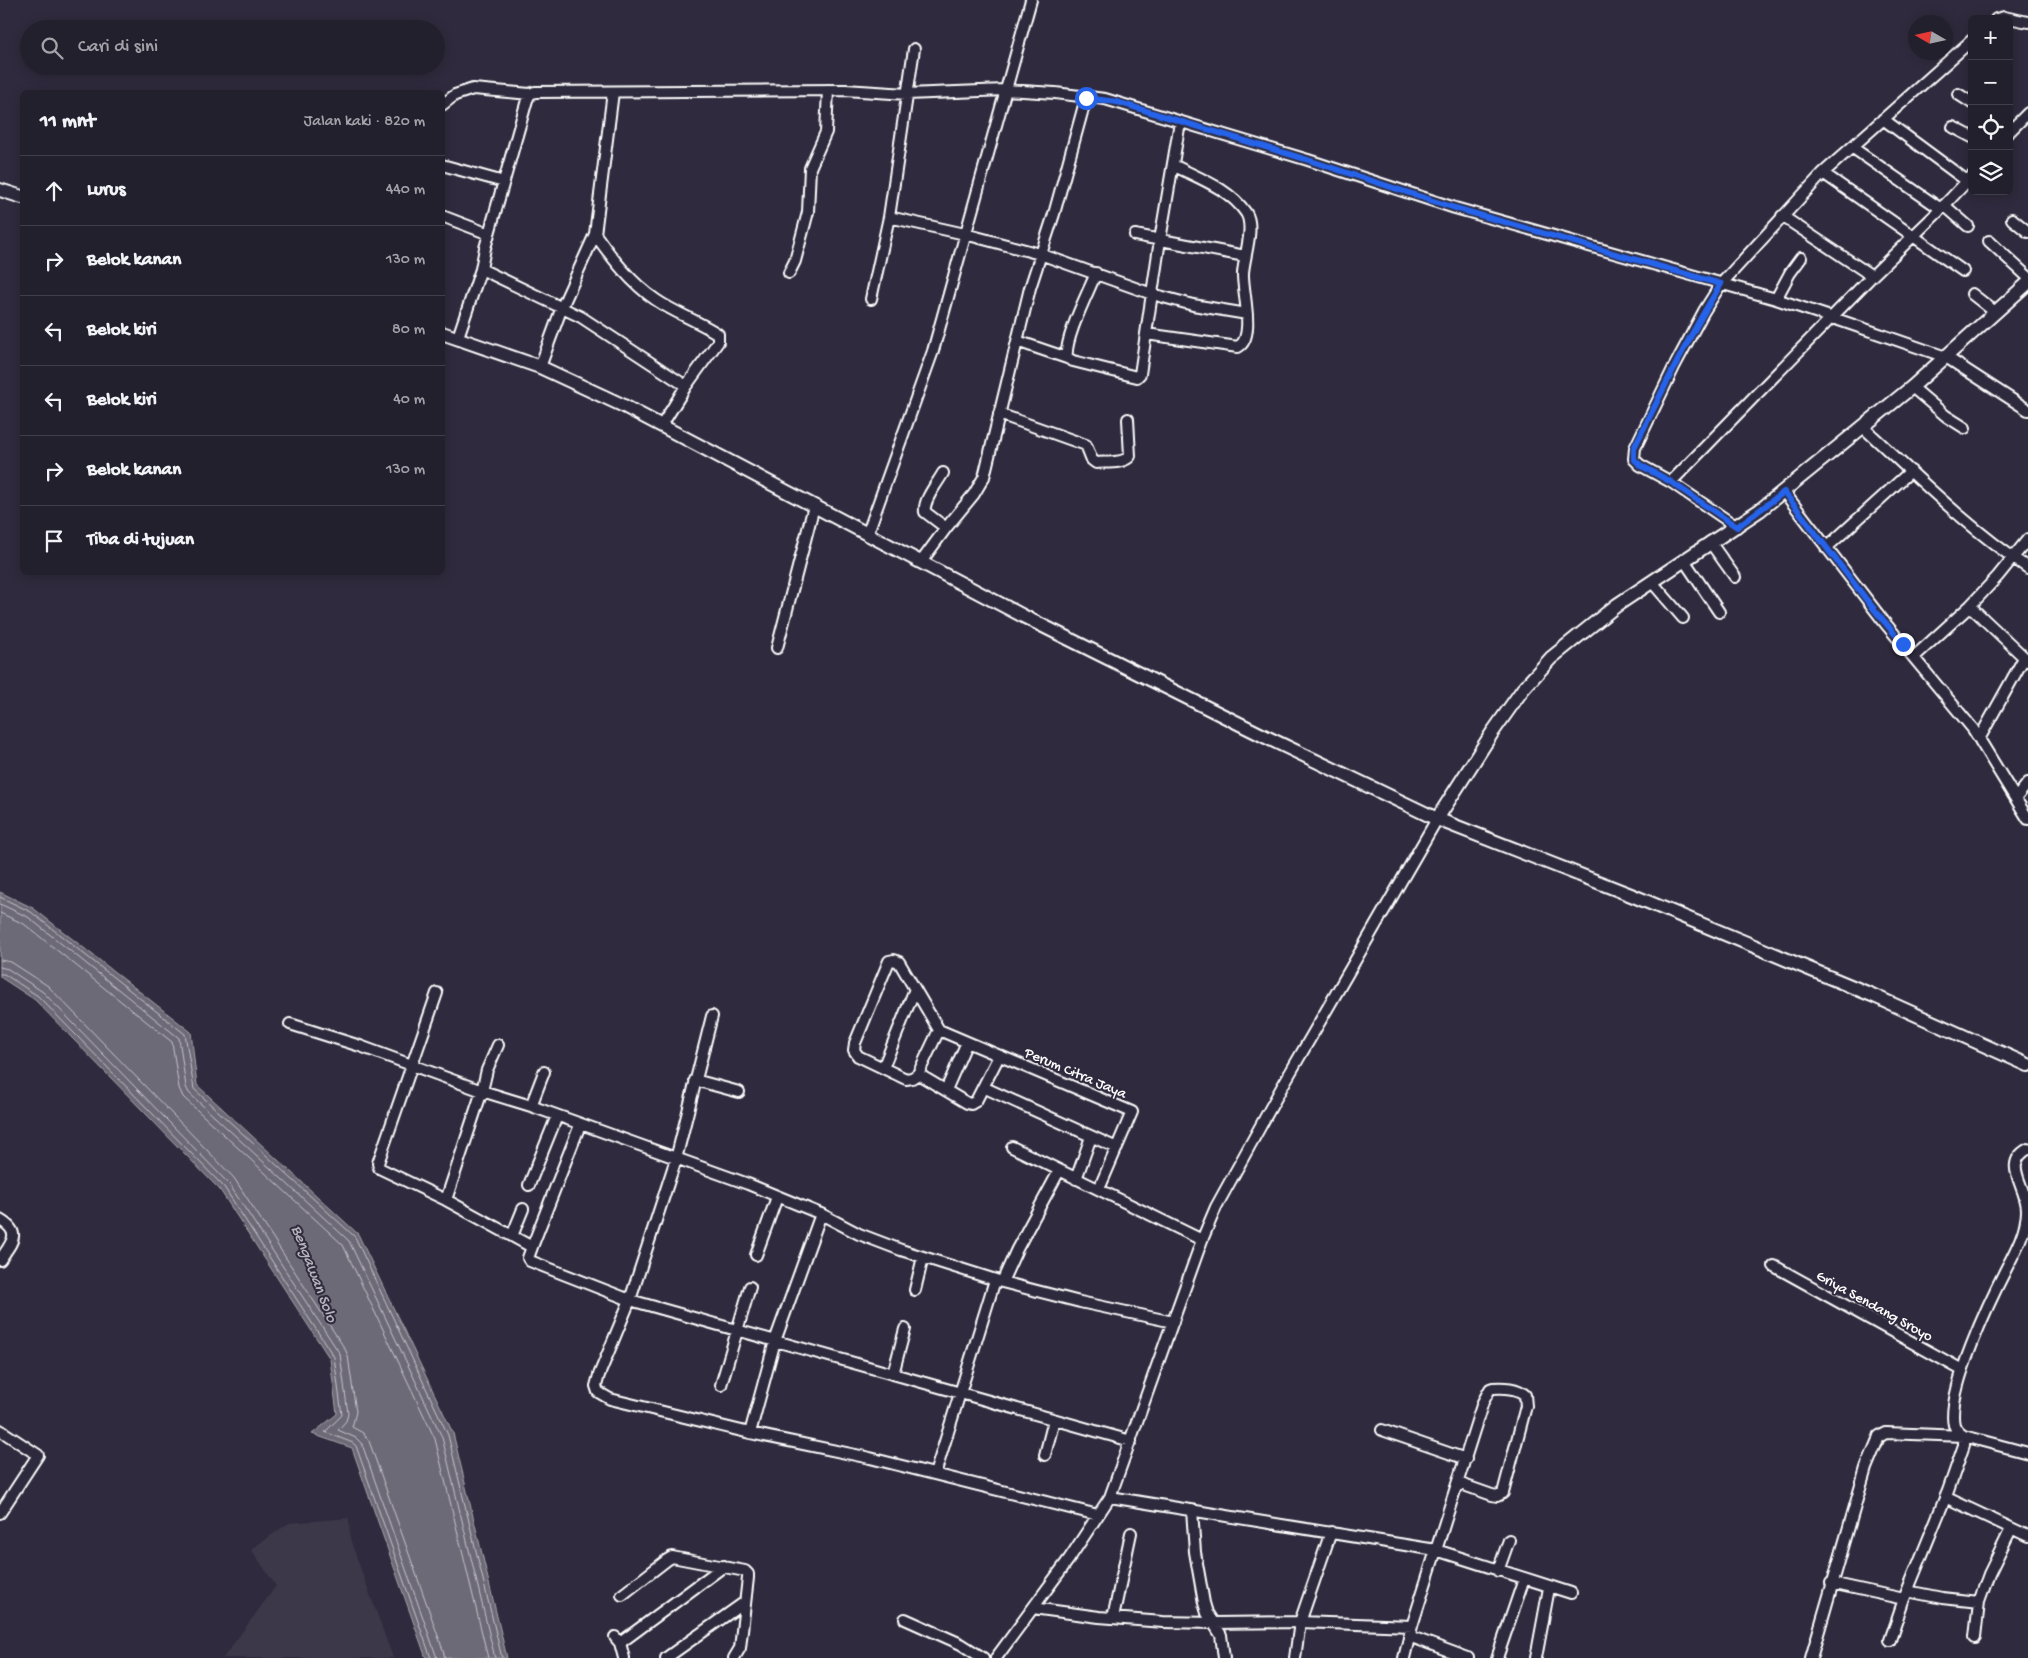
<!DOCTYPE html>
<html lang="id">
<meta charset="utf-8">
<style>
:root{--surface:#23202e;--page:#2b2836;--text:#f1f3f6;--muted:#a3a3aa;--line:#403e4a}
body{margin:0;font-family:"Gochi Hand",sans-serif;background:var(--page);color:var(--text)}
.controls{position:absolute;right:15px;top:15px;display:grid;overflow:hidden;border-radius:8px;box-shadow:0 2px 12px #0003}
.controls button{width:45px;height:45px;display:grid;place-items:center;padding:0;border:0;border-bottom:1px solid var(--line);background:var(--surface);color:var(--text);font:25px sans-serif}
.compass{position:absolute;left:1908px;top:15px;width:45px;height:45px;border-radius:50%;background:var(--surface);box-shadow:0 2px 12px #0003;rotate:279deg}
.stop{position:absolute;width:15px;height:15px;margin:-11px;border:4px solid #2563eb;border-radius:50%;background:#fff}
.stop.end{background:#2563eb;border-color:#fff;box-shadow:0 1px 5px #0008}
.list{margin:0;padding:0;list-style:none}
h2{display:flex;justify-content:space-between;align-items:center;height:65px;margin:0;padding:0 20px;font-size:21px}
h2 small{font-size:16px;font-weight:400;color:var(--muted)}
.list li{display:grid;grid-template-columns:32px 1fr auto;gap:15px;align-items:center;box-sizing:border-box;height:70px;padding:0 20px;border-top:1px solid var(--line)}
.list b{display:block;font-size:19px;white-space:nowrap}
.list em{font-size:16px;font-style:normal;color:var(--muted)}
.icon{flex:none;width:28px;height:28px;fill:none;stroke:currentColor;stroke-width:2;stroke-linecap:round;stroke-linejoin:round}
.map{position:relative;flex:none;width:2028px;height:1658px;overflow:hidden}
.search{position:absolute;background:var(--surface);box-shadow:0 2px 12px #0003;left:20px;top:20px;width:425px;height:55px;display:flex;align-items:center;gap:12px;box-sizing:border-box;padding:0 18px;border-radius:28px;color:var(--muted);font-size:19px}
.panel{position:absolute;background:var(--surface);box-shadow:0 2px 12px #0003;left:20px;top:90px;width:425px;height:485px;border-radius:8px}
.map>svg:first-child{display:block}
.built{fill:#3c3749}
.water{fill:#6d6a77;stroke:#a7a6ad}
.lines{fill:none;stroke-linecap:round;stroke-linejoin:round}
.shore{stroke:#c5c3c9;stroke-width:1}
.minor-casing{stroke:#fff;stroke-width:14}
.tertiary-casing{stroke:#fff;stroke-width:16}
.minor{stroke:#2f2a3d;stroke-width:10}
.tertiary{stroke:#2f2a3d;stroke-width:12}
.route{stroke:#2563eb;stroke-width:6}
.labels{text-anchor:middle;stroke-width:4;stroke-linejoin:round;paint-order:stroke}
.street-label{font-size:15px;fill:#fff;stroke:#2f2a3d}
.water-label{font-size:16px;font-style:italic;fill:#b6b4bb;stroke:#2f2a3d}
</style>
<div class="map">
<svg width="2028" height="1658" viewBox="0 0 2028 1658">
<rect width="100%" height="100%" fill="#2f2a3d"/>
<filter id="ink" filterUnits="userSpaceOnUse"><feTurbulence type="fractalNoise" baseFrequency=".02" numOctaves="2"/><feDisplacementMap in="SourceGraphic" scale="10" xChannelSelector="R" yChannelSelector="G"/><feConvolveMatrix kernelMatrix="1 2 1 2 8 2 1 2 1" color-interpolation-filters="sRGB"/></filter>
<g filter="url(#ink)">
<path class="built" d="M349,1518l1,21 43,119h-170l53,-72 -25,-37 38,-26z"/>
<path class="water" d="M0,892l33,16 158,124 6,53 161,149 95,199 54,225h-81l-74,-210 -40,-14 25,-20 -7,-55 -110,-169 -185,-190 -35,-23z"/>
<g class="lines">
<path class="shore" d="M0,897l31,15 154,122 9,55 161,148 93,198 54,223
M0,904l28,13 151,121 7,49 3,6 160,148 93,196 53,221
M0,913l24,11 148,118 7,46 4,9 160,148 92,194 53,219
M0,960l11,2 37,24 186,192 111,171 3,7 8,56 -4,15 11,6 6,8 74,209 2,8
M0,967l8,2 35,23 186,192 111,170 8,60 -2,7 -8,9 18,8 6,6 75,214
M0,974h4l34,22 186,191 110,170 8,58 -17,17 28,11 3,3 75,212"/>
<g class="minor-casing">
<path id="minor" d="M1996,19l8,-2 24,5
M1958,94l14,9
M442,105l13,-10 18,-6 57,5
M1883,119l84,62
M1953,127l19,10
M2009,132l19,-19
M1853,148l88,61
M442,165l62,17
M1823,173l140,98
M1944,205l24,21
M442,216l47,18
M1782,216l90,60
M889,217l76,17 75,20 112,40 41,11 54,9
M2012,219l16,13
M595,234c17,24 36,49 61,66 19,13 42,21 62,34v8l-32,44 -24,39
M1135,235l110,21
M1989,241l39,36
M481,269l100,48 105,69
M789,273l6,-12 13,-49 2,-44 16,-36 2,-42
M1096,273c-8,20 -32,66 -29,85l6,3 64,16 3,-3 20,-134 20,-118
M1972,294l23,18
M871,299l18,-82 25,-168
M1776,299l14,-26 11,-15
M1146,334l92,13c18,-9 4,-57 5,-74 1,-16 12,-46 3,-60 -17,-25 -48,-35 -73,-48
M458,337l23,-68 4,-21 42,-148 3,-6 5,-2 310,-2 62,4 98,-4 50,3 50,6 203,61 147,48 321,91 57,19 113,39 82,53
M1017,341l50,17
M540,367l22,-60 33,-73 18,-142
M1912,387l34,29 19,12
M999,414l87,31 6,15 4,3c10,-1 28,1 34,-7l-2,-37
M1863,427c53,49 105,101 165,141
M943,473c-6,11 -20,27 -18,39l21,16
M1671,482l201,-206 65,-63 35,-37
M1784,492l101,131 88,106 55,90
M1737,527l-66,-45 -31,-17 -6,-6 1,-11 39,-81 30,-56 17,-27 102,-111 149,-133
M867,535l66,-184 98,-351
M1710,542l25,35
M1826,548l85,-77
M1684,560l35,52
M921,562l25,-34 28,-34 10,-17 46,-189 24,-74 32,-116
M1652,582l31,36
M1970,606l58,55
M777,648l37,-142
M1914,657l56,-51 28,-30 30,-37
M1979,739l45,-81
M2016,798l12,-15
M437,993l-59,170 1,5 67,32 86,47
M712,1016l-36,143 -46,141 -31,75 -3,11 2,6 12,7 140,34 120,25 228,57
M290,1024l70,22 122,45 49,15 217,78 73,30 38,20 42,16 101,32 78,20 93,20
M939,1030l-21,44 -6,4 -6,1 -48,-23 -4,-6 1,-7 34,-82 5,-1 5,2 40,68 193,82 -33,77
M883,1068l32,-79
M918,1074l49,29 4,1 5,-3 23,-45
M695,1080l44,12
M983,1087l134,61
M946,1090l21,-48
M531,1106l13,-34
M580,1125l-48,122 -4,11 2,3 100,39 501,141
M1012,1147l190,93
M1076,1179l15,-42
M529,1185l28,-69
M446,1200l36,-109 5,-21 11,-25
M0,1220c23,13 11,23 0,40
M512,1236l11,-27
M756,1255l21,-58
M1774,1266l188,104
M1002,1282l15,-33 42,-78
M915,1290l8,-33
M893,1374l12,-45
M721,1385l29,-98
M0,1430l38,25 -38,58
M1382,1430l84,29
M750,1433l25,-92 46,-127
M1964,1436c-5,-3 -8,-6 -10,-11 -8,-33 37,-127 53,-158 9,-17 20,-38 20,-57 0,-24 -26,-46 1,-61
M1045,1455l9,-35
M935,1474l60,-194
M1110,1497l326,53 135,43
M1945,1497l83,39
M1192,1510l3,42 9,51 3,10 14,22 3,23
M1498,1571l11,-31
M1831,1583l73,16
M1907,1591l35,7 37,4
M622,1595l45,-35 5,-3 73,14 3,3v4l-8,70 -6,10
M1033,1608l66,9 64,5 51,1 86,-1 112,4
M1113,1618l18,-85
M905,1619l56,25 22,14
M1409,1636l59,22
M615,1637l5,6 4,15
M1975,1637l4,-35 10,-28 22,-45
M1890,1640l14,-41 44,-108 16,-46v-9
M620,1643l104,-77
M666,1658l79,-56
M996,1658l73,-99 41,-62 92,-257 14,-33 66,-120 155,-268
M1295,1658l5,-36 31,-90
M1404,1658l8,-32 71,-224 7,-13 3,-1c10,-1 25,0 32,7l1,11 -23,87 -6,3 -5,-1 -34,-12
M1497,1658l27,-79
M1536,1658l13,-70
M1811,1658l55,-190 13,-31 7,-4 78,3 64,17"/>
</g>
<g class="tertiary-casing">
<path id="tertiary" d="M0,190l22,7
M442,333l98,34 82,38 403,212 241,120 171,82 194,76 241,100 156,70
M1437,819l55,-86 31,-44 28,-31 66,-53 143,-95 152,-123 116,-104"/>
</g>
<use href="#minor" class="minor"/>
<use href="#tertiary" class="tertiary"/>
</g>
</g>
<g class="lines" filter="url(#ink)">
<path class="route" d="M1086,98l31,4 191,58 147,48 266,76c-33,53 -59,108 -87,164v11l6,6 31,17 66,45 47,-35 85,111 34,41"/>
</g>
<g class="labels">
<g class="street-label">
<text transform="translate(1076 1072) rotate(23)" y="5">Perum Citra Jaya</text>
<text transform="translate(1875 1305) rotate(29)" y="5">Griya Sendang Sroyo</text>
</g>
<g class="water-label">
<text transform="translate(316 1273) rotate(69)" y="6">Bengawan Solo</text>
</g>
</g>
</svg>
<div class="controls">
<button>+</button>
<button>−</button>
<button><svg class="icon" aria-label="locate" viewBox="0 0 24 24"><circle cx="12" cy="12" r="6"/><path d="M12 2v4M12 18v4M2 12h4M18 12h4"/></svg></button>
<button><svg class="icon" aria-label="layers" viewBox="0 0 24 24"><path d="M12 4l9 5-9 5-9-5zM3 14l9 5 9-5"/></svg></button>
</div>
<svg class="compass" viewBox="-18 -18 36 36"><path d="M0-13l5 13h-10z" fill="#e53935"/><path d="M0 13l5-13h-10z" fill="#a3a3aa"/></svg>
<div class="stop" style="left:1086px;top:98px"></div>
<div class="stop end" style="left:1903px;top:644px"></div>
<div class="search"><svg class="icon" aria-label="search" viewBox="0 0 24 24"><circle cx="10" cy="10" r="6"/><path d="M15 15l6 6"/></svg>Cari di sini</div>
<section class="panel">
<h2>11 mnt<small>Jalan kaki · 820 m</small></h2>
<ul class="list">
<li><svg class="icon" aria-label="ahead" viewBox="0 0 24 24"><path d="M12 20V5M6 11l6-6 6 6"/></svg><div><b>Lurus</b></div><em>440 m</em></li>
<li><svg class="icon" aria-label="right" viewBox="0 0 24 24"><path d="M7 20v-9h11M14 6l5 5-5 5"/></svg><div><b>Belok kanan</b></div><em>130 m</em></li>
<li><svg class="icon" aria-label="left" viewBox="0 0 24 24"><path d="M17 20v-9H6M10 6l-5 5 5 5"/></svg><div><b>Belok kiri</b></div><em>80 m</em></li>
<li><svg class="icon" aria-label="left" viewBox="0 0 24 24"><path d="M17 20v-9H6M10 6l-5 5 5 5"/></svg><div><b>Belok kiri</b></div><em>40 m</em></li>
<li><svg class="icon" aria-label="right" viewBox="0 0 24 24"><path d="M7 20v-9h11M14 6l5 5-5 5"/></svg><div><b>Belok kanan</b></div><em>130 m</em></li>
<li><svg class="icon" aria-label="arrive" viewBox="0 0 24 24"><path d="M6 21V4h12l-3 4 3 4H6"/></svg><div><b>Tiba di tujuan</b></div></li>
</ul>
</section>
</div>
